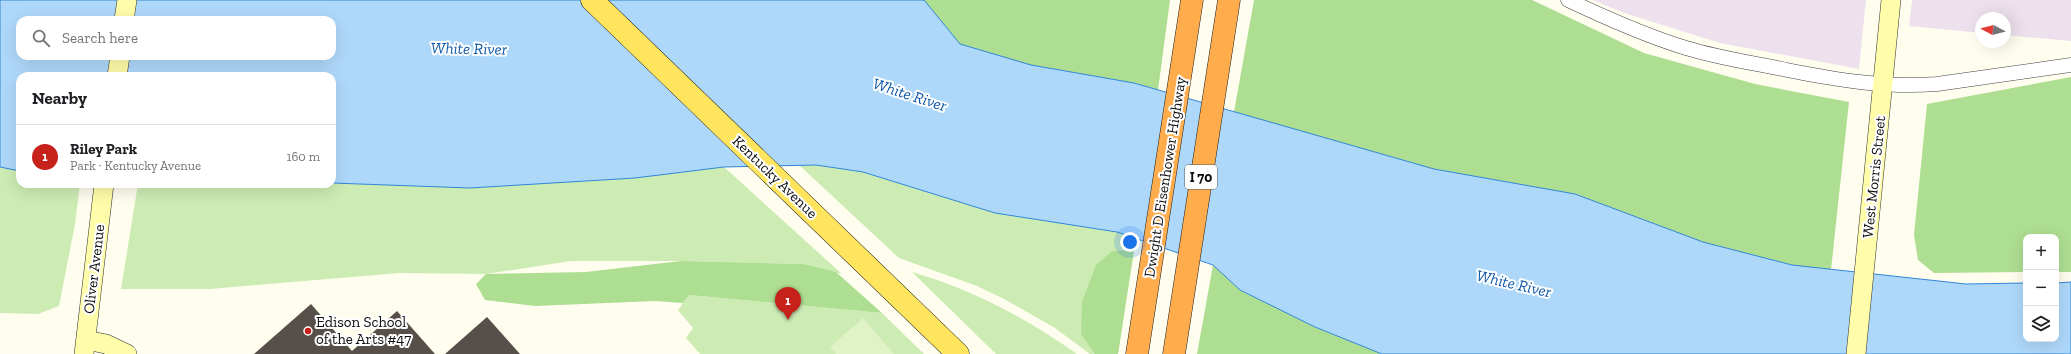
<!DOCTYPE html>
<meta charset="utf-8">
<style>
:root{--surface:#fff;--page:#f2f2f2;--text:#202124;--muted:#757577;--line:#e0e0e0;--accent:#c7211b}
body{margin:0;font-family:"Zilla Slab",serif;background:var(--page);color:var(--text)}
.controls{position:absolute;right:12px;bottom:12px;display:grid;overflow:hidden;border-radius:8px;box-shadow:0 4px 16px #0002}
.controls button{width:36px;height:36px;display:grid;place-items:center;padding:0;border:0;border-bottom:1px solid var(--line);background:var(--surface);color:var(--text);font:20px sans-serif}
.compass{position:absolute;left:1975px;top:12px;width:36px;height:36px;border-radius:50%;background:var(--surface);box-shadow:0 4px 16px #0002;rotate:277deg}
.you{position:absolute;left:1130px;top:242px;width:14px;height:14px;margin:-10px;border:3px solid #fff;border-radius:50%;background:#1a73e8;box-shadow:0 0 0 6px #1a73e833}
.badge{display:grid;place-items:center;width:26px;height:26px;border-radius:50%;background:var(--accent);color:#fff;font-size:13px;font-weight:700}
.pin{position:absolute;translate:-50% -33px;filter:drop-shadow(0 1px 2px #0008)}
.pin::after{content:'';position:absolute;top:21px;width:14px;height:12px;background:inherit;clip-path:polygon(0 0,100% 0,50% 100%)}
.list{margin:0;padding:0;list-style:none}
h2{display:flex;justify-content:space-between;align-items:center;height:52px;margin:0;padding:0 16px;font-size:17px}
h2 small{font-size:13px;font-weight:400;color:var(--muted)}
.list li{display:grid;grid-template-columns:26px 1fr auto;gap:12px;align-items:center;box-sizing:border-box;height:64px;padding:0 16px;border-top:1px solid var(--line)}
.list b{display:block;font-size:15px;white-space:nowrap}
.list p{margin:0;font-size:13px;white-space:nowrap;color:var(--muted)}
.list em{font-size:13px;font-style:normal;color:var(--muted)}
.icon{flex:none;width:22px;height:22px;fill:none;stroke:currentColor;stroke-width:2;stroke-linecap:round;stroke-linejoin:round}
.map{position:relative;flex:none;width:2071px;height:354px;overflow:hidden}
.search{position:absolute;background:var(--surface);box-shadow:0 4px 16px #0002;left:16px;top:16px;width:320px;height:44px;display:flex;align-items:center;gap:10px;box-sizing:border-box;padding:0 14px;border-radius:12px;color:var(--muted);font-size:15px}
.panel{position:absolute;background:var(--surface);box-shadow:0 4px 16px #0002;left:16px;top:72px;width:320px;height:116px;border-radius:12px}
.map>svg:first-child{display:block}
.industrial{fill:#ede1ed}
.green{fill:#cdecb4}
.forest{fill:#aede92}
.pitch{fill:#e0f3c7}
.water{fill:#aed8fa;stroke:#3086d7;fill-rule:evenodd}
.building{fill:#574f49}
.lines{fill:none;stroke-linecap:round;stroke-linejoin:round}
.street-casing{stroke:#404040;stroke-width:15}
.secondary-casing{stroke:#2f2f2f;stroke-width:20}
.primary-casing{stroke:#1e1e1e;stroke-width:23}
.highway-casing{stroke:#1e1e1e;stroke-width:23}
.street{stroke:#fff;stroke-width:14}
.secondary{stroke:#fffda9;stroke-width:19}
.primary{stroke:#ffe55e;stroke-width:22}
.highway{stroke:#feac4c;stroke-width:22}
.poi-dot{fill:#c7211b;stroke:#fff;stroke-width:1.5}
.labels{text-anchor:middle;stroke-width:4;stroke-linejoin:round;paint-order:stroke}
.shield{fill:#fff;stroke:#565656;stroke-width:1}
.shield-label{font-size:14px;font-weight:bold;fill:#0d0d0d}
.street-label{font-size:15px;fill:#0d0d0d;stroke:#fff}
.poi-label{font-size:15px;fill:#0d0d0d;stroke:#fff;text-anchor:start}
.water-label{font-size:16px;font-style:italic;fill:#0e58a8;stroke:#fff}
</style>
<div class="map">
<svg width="2071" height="354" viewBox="0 0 2071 354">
<rect width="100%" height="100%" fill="#fffdee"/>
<path class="industrial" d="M1593,0h273l-7,69 -139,-26 -96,-30z
M1912,0h159v41l-66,-6v-17h-24v15l-72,-7z"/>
<path class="green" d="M799,165h17l47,7 132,41 122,19 19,6 -18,116h-28l-35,-26 -51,-29 -27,-13 -78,-28z
M0,167l20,4v13h60l-5,40 -16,82 -21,8 -38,-1z
M724,167l118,107 -40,-10 -121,-3h-110l-85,13 -87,-1 -189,16h-89l17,-105h194l303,-6z
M912,272c59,17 115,46 165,82h-81z
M689,295l193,18 42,41h-224l-14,-16 7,-10 -15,-18z"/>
<path class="forest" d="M924,0h246l-12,90 -24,-7 -103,-18 -72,-21z
M1254,0h278l112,53 111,31 94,18 -18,168 -39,-5 -89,-23 -128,-48 -141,-25 -200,-57z
M2071,77v195h-15v-35h-30v35l-92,1 -16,-13 -4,-25 13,-131z
M1134,250l-16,104h-23l-14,-20 1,-32 14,-37 16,-14z
M681,261l122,3 33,8 46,41 -193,-18 -6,8 -28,-2 -120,5 -50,-6 -9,-16 10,-10 100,-2z
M1213,265l27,25 75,37 67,27h-185z"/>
<path class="pitch" d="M863,318l31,36h-58l-6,-7z"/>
<path class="water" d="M0,0h924l36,44 71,21 103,18 300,86 141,25 128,48 89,23 174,19 60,-1v56h30v-56l15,-1v72h-689l-67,-27 -75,-37 -27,-25 -96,-33 -122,-19 -132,-41 -47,-7 -92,2 -89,11 -165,10 -138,-5v-107h-312v95l-20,-4zM20,20h312v36h-312z"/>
<path class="building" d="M311,304l41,47 45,-40 38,43h-181z
M487,317l33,37h-75z"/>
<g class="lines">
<g class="street-casing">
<path id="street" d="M1568,0c38,18 78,36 118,48 33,10 67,15 101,22 50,10 99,18 150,14l134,-19"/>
</g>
<g class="secondary-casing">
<path id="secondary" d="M124,20l3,-20
M117,76l3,-20
M86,340l20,4 21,10
M84,354l20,-170
M1856,354l35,-354"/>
</g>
<g class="primary-casing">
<path id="primary" d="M592,0l366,354"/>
</g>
<g class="highway-casing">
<path id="highway" d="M1137,354l55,-354
M1174,354l55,-354"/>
</g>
<use href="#street" class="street"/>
<use href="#secondary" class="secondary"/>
<use href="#primary" class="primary"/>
<use href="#highway" class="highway"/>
</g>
<circle class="poi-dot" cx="308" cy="331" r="4"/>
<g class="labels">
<rect class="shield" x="1185" y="165" width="32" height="24" rx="3"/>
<g class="shield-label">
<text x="1201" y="182">I 70</text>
</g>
<g class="street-label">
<text transform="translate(775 177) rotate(44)" y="5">Kentucky Avenue</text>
<text transform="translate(1165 177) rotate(-81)" y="5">Dwight D Eisenhower Highway</text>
<text transform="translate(1874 177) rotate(-84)" y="5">West Morris Street</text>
<text transform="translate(94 269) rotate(-83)" y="5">Oliver Avenue</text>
</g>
<g class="poi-label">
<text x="316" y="327">Edison School<tspan x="316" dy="17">of the Arts #47</tspan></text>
</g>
<g class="water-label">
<text transform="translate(469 48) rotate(1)" y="6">White River</text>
<text transform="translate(910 94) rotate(18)" y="6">White River</text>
<text transform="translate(1514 283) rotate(13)" y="6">White River</text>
</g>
</g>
</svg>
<div class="controls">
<button>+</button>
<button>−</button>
<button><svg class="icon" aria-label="layers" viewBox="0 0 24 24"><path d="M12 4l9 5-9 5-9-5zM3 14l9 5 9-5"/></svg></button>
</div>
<svg class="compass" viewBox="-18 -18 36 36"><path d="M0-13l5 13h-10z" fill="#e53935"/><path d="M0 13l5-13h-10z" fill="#757577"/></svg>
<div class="you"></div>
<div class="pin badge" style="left:788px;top:320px">1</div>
<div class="search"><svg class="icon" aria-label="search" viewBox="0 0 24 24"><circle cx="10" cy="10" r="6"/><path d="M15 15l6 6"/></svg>Search here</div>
<section class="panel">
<h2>Nearby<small></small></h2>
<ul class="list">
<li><span class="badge">1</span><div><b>Riley Park</b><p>Park · Kentucky Avenue</p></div><em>160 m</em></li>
</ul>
</section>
</div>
